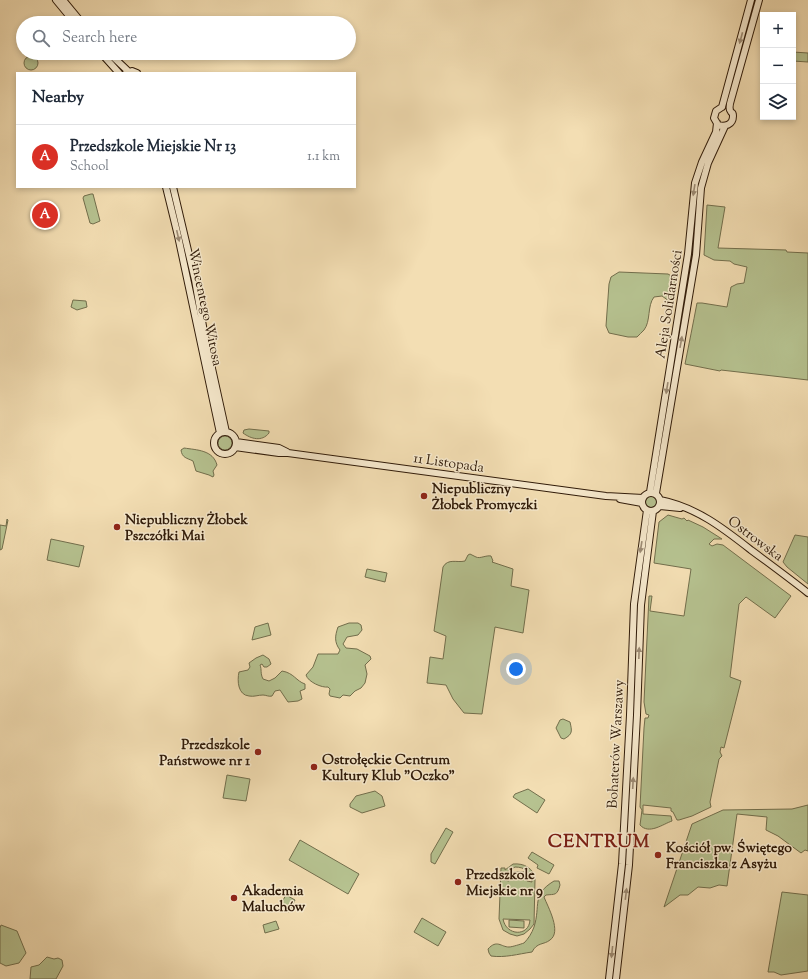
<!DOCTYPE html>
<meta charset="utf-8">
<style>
:root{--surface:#fff;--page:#f6f6f7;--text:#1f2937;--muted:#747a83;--line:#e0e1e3;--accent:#d93025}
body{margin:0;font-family:"Sorts Mill Goudy",serif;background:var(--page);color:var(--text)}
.controls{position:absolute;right:12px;top:12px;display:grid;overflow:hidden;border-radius:0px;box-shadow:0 2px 6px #0003}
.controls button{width:36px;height:36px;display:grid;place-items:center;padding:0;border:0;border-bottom:1px solid var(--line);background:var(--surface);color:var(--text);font:20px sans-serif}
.you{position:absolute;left:516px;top:669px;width:14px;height:14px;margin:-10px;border:3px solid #fff;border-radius:50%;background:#1a73e8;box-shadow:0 0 0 6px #1a73e833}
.badge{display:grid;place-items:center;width:26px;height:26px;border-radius:50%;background:var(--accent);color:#fff;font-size:13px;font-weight:700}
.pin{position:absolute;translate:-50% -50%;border:2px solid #fff;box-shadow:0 1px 4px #0006}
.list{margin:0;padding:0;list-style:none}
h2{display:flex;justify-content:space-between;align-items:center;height:52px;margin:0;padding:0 16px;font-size:17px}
h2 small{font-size:13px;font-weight:400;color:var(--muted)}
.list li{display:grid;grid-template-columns:26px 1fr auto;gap:12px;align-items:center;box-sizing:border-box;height:64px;padding:0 16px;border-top:1px solid var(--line)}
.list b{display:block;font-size:15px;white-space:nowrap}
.list p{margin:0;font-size:13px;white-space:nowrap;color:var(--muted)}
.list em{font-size:13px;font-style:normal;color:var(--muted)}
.icon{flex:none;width:22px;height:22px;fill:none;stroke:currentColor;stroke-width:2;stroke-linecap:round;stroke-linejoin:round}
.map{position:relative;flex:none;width:808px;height:979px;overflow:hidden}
.search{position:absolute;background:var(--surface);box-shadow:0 2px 6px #0003;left:16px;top:16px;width:340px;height:44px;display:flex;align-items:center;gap:10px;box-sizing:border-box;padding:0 14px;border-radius:22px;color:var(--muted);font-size:15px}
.panel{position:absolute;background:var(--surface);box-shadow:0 2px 6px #0003;left:16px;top:72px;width:340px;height:116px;border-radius:0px}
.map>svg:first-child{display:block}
.green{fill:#b6c290;stroke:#726e4c;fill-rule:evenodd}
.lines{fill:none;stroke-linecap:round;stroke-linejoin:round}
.secondary-casing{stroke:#2f1a08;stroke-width:8}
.secondary{stroke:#f7eace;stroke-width:6}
.oneway{fill:#9d8c75}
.poi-dot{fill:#8f2418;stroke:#f7eace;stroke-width:1.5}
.labels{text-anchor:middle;stroke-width:3;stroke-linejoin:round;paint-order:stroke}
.street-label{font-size:14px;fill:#2f1a08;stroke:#f7eace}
.poi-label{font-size:14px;font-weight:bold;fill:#2f1a08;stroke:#f7eace;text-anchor:start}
.district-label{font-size:18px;font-weight:bold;letter-spacing:1px;fill:#7a1f14;stroke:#f7eace}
</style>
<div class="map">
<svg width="808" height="979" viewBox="0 0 808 979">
<rect width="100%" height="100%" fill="#f3deb3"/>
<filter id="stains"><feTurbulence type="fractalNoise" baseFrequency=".005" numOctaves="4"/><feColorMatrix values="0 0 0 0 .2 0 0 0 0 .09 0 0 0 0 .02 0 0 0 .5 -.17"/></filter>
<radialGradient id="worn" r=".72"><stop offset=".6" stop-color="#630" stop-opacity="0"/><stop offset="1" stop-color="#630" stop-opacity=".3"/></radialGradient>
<path class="green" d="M793,52l15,1v9l-15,-1z
M24 63a7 7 0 1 1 14 0a7 7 0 1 1-14 0Z
M91,194h2l7,27 -7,3 -3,-1 -7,-25 1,-2z
M707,205l18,2 -7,41 68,2 1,2 21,1v127l-87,-10 -1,1 -35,-7c4,-20 8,-40 12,-61h5l25,4 4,-20 6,-3 7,-1 3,-16 -13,-3 -4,-3 -16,-1 -10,-5z
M619,272l49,2 7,4v8l-3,14 -3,1 -7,-5 -8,1c-7,9 -3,24 -10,33 -2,2 -5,5 -7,7h-9l-19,-4 -3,-7 3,-42 2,-7z
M73,300l13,1 1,6 -10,3 -6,-3z
M249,429l20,2v2c-7,9 -18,6 -26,0l1,-3z
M218 443a7 7 0 1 1 14 0a7 7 0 1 1-14 0Z
M184,448c13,2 29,2 33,17l-4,6 1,4 -1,2 -4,-2 -13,-4 -3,-10c-6,-3 -11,-3 -12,-11z
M645.5 502a5.5 5.5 0 1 1 11 0a5.5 5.5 0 1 1-11 0Z
M668,515l14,4 2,-1 3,3 1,-1 15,7 19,12h-8l-5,5 3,2 5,-2 6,1 68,51 -16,22 -29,-21 -7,7 -9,73 11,4 -17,67 -3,-1 -1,5 2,4 -3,3 -9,43 1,5 -19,9 -13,4h-2l-4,-8 -2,-1v-3l-28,-3v9l28,2 1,5c-9,3 -23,14 -32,4l2,-15 -2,-3 4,-79 1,-10h3l1,-3 -3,-1 -2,-12 5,-106h3l-2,15 34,5 7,-47 -37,-6 5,-41z
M7,519l1,1 -6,29 -2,1v-25l6,1z
M795,535l13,2v47l-21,-17 -4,-5z
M51,539l33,7 -5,21 -32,-7z
M470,554c2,1 4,2 6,3 4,2 10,-2 15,-1l2,5 -1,1 21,7 -2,17 18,4 -6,43 -28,-6 -13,87 -18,-1 -11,-14 -7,-14 -19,-2 3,-26 13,2 3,-23 -12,-5 9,-64c5,-9 14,-4 22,-6l3,-6z
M367,569l20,4 -2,9 -20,-5z
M268,623l3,12 -19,5 3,-13z
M349,623h9l3,2 1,5 -4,5 -11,2 -4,7 3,4 11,1 13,7 1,3 -6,6 2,9 -2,9 -4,5 -6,3 -5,5 -7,-1 -3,3 -10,-2 -1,-2 1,-5 -2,-2c-6,1 -20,-5 -22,-12l7,-8 5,-13h20l2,-4c-6,-8 -5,-14 -2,-23z
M263,655l6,4 2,5 -4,3h-3l-2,-3 -2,1c2,5 0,8 3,14l6,2 6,-3 7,-7c12,2 14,10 23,13v5l-5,2 2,8 -4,2 -10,1 -8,-12 -5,1 -3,5c-3,1 -6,-1 -9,-1 -5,0 -9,2 -14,1 -11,-1 -12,-15 -10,-24l9,-2 2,-3 -1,-4 7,-5z
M563,719l7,3c2,9 3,12 -6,17l-3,-1 -5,-10 4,-8z
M227,775l23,4 -4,22 -23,-3z
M528,789l17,11 -8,13 -24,-16 2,-3z
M375,791l7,5 3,10 -23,7 -12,-6v-3l6,-8z
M808,805v46l-3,-1 -4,3 -23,-17 -12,-6 1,-13 -30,-3 -10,72 -8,-1 -9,3 -12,-1 -10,8h-8l-16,12 28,-83 31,-14 69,-1z
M446,828l7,4 -18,32 -4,-2v-8z
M300,840l59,34 -11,20 -59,-34z
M532,852l22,13 -5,9 -12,-6 1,-3 -10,-7z
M513,864c11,-1 21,4 22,16l-1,44 -4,5 -6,5 -7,2 -7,-2 -7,-4 -4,-11 2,-51h4v2zM515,867c10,0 16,5 17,15l-5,-1v-9h-17l-1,9 -5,-1 3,-8zM503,919l27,1c-1,17 -24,16 -27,-1z
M554,881h5l1,4c-3,11 -5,9 -14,10l-2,2c4,10 18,35 6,43 -6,5 -13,2 -18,12 -14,2 -27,6 -41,4l-2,-3 -1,-4c9,-10 13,-2 21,-2 3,0 12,-3 15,-4 4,-4 8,-10 10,-16 7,-22 -3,-32 20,-46z
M782,892l26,3v76l-27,4 -7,-3h-6z
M286,895l9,5 -6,12 -10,-5z
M422,918l24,14 -8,14 -24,-14z
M509,920l15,1v7l-15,-1z
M276,921l3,8 -14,4 -2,-8z
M1,925l16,6 9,22 -7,10 -13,3 -6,-3v-35z
M47,957l7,2 4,-1 4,2 1,6 -7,13h-26l1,-12 8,-2z"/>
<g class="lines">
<g class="secondary-casing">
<path id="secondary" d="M56,0l19,23
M63,0l19,23
M101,53l18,20
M109,53l20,19
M126,73l6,-2 5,2
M722,107l-6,4 -2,7 4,7c7,2 15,0 15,-9 0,-5 -1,-1 -3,-6 -1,-3 0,-7 1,-10l28,-100
M722,107l29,-107
M166,187l12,49 42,197
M173,187l22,93 9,52 22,100
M214 443a11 11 0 1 1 22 0a11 11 0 1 1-22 0Z
M236,442l43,6 8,4
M235,447l44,6h9l318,43 37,2
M650,492l38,-238 7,-71 7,-21 14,-30 1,-9
M642 502a9 9 0 1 1 18 0a9 9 0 1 1-18 0Z
M656,493l40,-238 5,-67 7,-25 17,-37
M620,499l22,4
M660,500c36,7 63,28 91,50 19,14 38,28 57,43
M660,506l20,2
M609,979l13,-115 8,-149 4,-111 13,-94
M616,979l13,-114 8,-150 4,-110 12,-94"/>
</g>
<use href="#secondary" class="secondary"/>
</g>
<defs><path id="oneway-solid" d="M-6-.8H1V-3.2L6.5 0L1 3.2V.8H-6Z"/></defs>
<g class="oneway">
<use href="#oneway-solid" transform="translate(741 38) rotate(105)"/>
<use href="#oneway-solid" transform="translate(694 190) rotate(99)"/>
<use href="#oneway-solid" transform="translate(178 236) rotate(77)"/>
<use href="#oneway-solid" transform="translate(681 342) rotate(-80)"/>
<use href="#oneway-solid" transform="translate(667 388) rotate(99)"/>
<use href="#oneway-solid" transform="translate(641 547) rotate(99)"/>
<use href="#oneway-solid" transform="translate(639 653) rotate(-88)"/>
<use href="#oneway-solid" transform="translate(633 783) rotate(-87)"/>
<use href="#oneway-solid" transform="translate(626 894) rotate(-83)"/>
<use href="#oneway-solid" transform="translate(612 952) rotate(96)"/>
</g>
<g class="poi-dot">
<circle cx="424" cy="496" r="4"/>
<circle cx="117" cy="527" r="4"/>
<circle cx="258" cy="752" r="4"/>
<circle cx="314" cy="767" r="4"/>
<circle cx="658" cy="855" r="4"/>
<circle cx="458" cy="882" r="4"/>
<circle cx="234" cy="898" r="4"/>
</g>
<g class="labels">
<g class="street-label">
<text transform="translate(668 304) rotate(-81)" y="5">Aleja Solidarności</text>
<text transform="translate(206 307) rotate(78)" y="5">Wincentego Witosa</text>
<text transform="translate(449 462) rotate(8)" y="5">11 Listopada</text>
<text transform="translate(756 538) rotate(37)" y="5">Ostrowska</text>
<text transform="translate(615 744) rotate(-87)" y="5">Bohaterów Warszawy</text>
</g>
<g class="poi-label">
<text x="432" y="493">Niepubliczny<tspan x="432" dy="16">Żłobek Promyczki</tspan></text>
<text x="125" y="524">Niepubliczny Żłobek<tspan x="125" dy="16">Pszczółki Mai</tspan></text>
<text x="250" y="749" text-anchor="end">Przedszkole<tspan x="250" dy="16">Państwowe nr 1</tspan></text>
<text x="322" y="764">Ostrołęckie Centrum<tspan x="322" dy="16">Kultury Klub "Oczko"</tspan></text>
<text x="666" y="852">Kościół pw. Świętego<tspan x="666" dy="16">Franciszka z Asyżu</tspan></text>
<text x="466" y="879">Przedszkole<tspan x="466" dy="16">Miejskie nr 9</tspan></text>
<text x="242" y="895">Akademia<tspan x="242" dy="16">Maluchów</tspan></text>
</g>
<g class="district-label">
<text x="599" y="847">CENTRUM</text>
</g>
</g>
<rect width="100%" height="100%" filter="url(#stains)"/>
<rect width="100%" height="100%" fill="url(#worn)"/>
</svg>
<div class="controls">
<button>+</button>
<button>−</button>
<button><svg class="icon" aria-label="layers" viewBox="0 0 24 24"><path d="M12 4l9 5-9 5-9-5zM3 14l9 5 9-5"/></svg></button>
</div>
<div class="you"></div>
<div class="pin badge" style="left:45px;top:215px">A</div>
<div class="search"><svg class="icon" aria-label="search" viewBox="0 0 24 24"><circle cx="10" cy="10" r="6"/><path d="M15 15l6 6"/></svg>Search here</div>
<section class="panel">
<h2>Nearby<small></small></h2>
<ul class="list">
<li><span class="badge">A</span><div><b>Przedszkole Miejskie Nr 13</b><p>School</p></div><em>1.1 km</em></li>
</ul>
</section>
</div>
